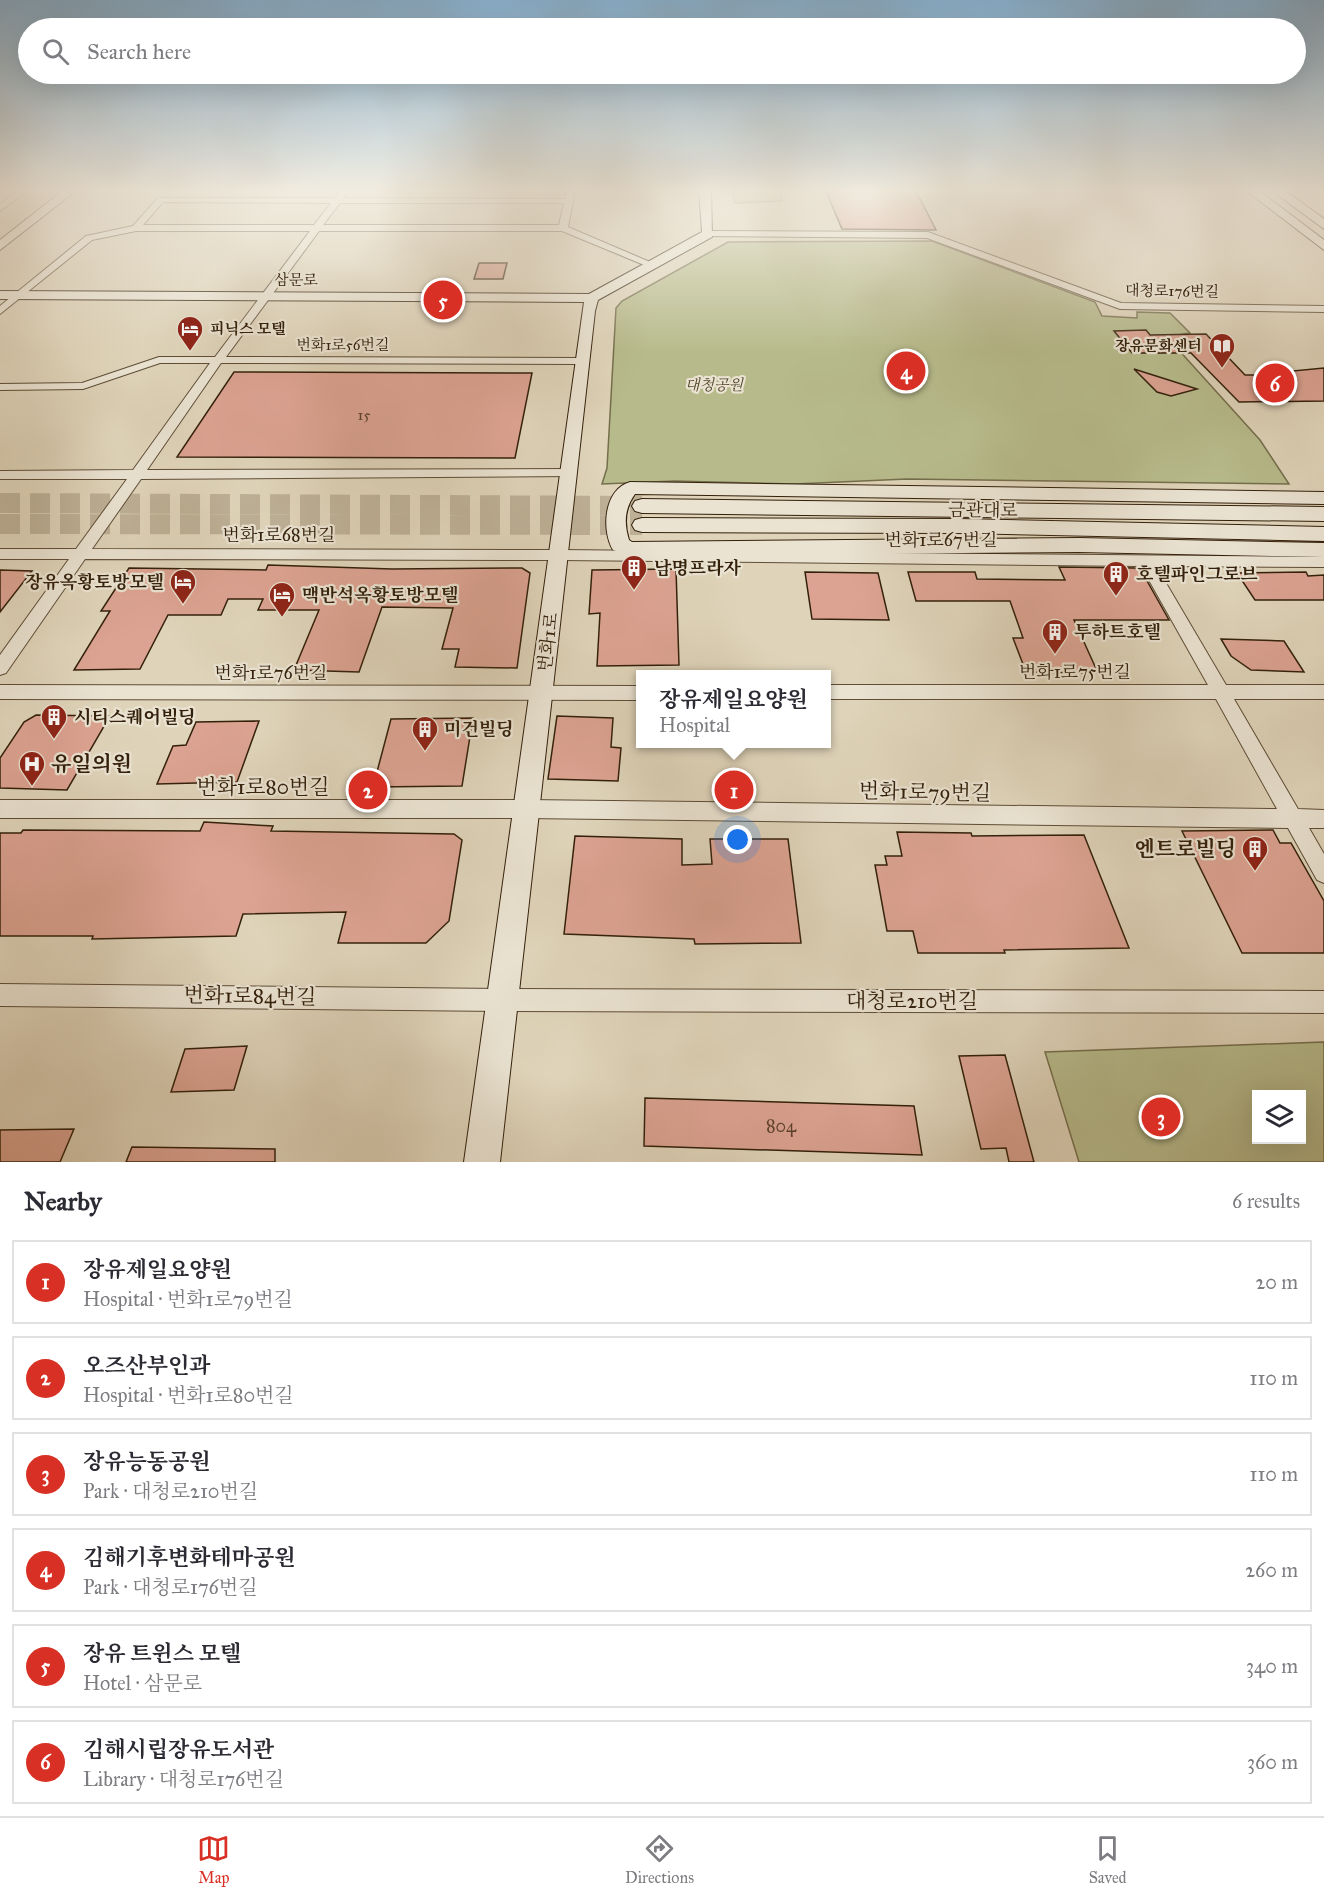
<!DOCTYPE html>
<meta charset="utf-8">
<style>
:root{--surface:#fff;--page:#f7f7f7;--text:#2b2b33;--muted:#7c7c81;--line:#e1e1e2;--accent:#d93025}
body{margin:0;font-family:"IM FELL Great Primer","Noto Serif KR",serif;background:var(--page);color:var(--text)}
.controls{position:absolute;right:18px;bottom:18px;display:grid;overflow:hidden;border-radius:0px;box-shadow:0 6px 24px #0002}
.controls button{width:54px;height:54px;display:grid;place-items:center;padding:0;border:0;border-bottom:2px solid var(--line);background:var(--surface);color:var(--text);font:30px sans-serif}
.you{position:absolute;left:738px;top:840px;width:21px;height:21px;margin:-15px;border:4px solid #fff;border-radius:50%;background:#1a73e8;box-shadow:0 0 0 9px #1a73e833}
.badge{display:grid;place-items:center;width:39px;height:39px;border-radius:50%;background:var(--accent);color:#fff;font-size:20px;font-weight:700}
.pin{position:absolute;translate:-50% -50%;border:3px solid #fff;box-shadow:0 2px 6px #0006}
.popup{position:absolute;left:636px;top:670px;width:195px;height:78px;box-sizing:border-box;display:grid;place-content:center;border-radius:0px;background:var(--surface);filter:drop-shadow(0 2px 4px #0005);font-size:20px;white-space:nowrap;color:var(--muted)}
.popup b{font-size:22px;color:var(--text)}
.popup::after{content:'';position:absolute;left:50%;top:100%;margin-left:-12px;border:12px solid transparent;border-top-color:var(--surface)}
.list{margin:0;padding:0;list-style:none}
h2{display:flex;justify-content:space-between;align-items:center;height:78px;margin:0;padding:0 24px;font-size:26px}
h2 small{font-size:20px;font-weight:400;color:var(--muted)}
.list li{display:grid;grid-template-columns:39px 1fr auto;gap:18px;align-items:center;box-sizing:border-box;height:84px;margin:0 12px 12px;padding:0 12px;border:2px solid var(--line);border-radius:0px}
.list b{display:block;font-size:22px;white-space:nowrap}
.list p{margin:0;font-size:20px;white-space:nowrap;color:var(--muted)}
.list em{font-size:20px;font-style:normal;color:var(--muted)}
.icon{flex:none;width:33px;height:33px;fill:none;stroke:currentColor;stroke-width:2;stroke-linecap:round;stroke-linejoin:round}
.map{position:relative;flex:none;width:1324px;height:1162px;overflow:hidden}
.search{position:absolute;background:var(--surface);box-shadow:0 6px 24px #0002;left:18px;right:18px;top:18px;height:66px;display:flex;align-items:center;gap:15px;box-sizing:border-box;padding:0 21px;border-radius:33px;color:var(--muted);font-size:22px}
.sheet{height:654px;background:var(--surface)}
nav{display:flex;justify-content:space-around;align-items:center;box-sizing:border-box;height:84px;border-top:2px solid var(--line);background:var(--surface);font-size:16px;color:var(--muted)}
nav a{display:grid;justify-items:center;gap:3px}
nav .on{color:var(--accent)}
.map>svg:first-child{display:block}
.green{fill:#b7bb8c;stroke:#756e4c;stroke-width:1.5;fill-rule:evenodd}
.building{fill:#dca392;stroke:#33200b;stroke-width:1.5}
.lines{fill:none;stroke-linecap:round;stroke-linejoin:round}
.secondary-tunnel{stroke:#bdb097;stroke-width:20;stroke-dasharray:20 10;stroke-linecap:butt}
.street-casing{stroke:#5e4d37;stroke-width:2}
.secondary-casing{stroke:#33200b;stroke-width:2}
.street{fill:#eae3d2;fill-rule:evenodd}
.secondary{fill:#eae3d2;fill-rule:evenodd}
.labels{text-anchor:middle;stroke-width:4.5;stroke-linejoin:round;paint-order:stroke}
.far-street-label{font-size:15px;fill:#33200b;stroke:#eae3d2}
.far-poi-label{font-size:15px;font-weight:bold;fill:#33200b;stroke:#eae3d2;text-anchor:start}
.far-park-label{font-size:15px;font-style:italic;fill:#54472b;stroke:#eae3d2}
.number-label{font-size:15px;fill:#5d412d}
.street-label{font-size:18px;fill:#33200b;stroke:#eae3d2}
.poi-label{font-size:18px;font-weight:bold;fill:#33200b;stroke:#eae3d2;text-anchor:start}
.near-number-label{font-size:18px;fill:#5d412d}
.near-poi-label{font-size:21px;font-weight:bold;fill:#33200b;stroke:#eae3d2;text-anchor:start}
.near-street-label{font-size:21px;fill:#33200b;stroke:#eae3d2}
</style>
<div class="map">
<svg width="1324" height="1162" viewBox="0 0 1324 1162">
<rect width="100%" height="100%" fill="#dfd4ba"/>
<filter id="stains"><feTurbulence type="fractalNoise" baseFrequency=".00333" numOctaves="4"/><feColorMatrix values="0 0 0 0 .2 0 0 0 0 .09 0 0 0 0 .02 0 0 0 .5 -.17"/></filter>
<radialGradient id="worn" r=".72"><stop offset=".6" stop-color="#630" stop-opacity="0"/><stop offset="1" stop-color="#630" stop-opacity=".3"/></radialGradient>
<path class="green" d="M732,189h48l2,12 -47,2z
M932,241l163,61 7,14 35,2v-6l33,1 20,20 -23,4 93,103 29,44 -382,-5 -112,5 -120,-3 -73,3 5,-16 9,-160 6,-7 106,-59z
M1324,1042v120h-245l-34,-110zM1256,1094h46v46h-46z"/>
<path class="building" d="M825,189h90l21,41 -94,-1z
M479,263h28l-4,16h-29z
M1146,330l4,5 56,-1 39,41h40l-3,-3 42,-4v33l-85,1 -48,-49h-59l-18,-22z
M1134,369l63,20 -26,7 -14,-4z
M234,372l298,1 -17,85 -338,-1z
M268,565l124,4 130,-1 8,5 -13,95 -62,-1 4,-18h-17l11,-41 -71,-1 -23,65 -65,-2 25,-60h-61l5,-11h-35l-7,16h-53l-28,54 -66,1 36,-59h-9l28,-43 137,2z
M1059,567l76,1 7,4 27,48h-95l24,53 -72,-1 -13,-34h10l-13,-37h-94l-8,-29h67l2,7 88,1z
M676,569l3,96 -82,1 3,-53 -11,1 3,-44z
M0,570l32,1 -32,41z
M805,572l73,1 11,47 -77,-1z
M1306,572l2,4 16,-1v25h-69l-18,-27z
M1221,639l63,2 20,31 -53,-2 -20,-14z
M36,715l74,1 -43,74 -67,-2v-30l24,-36z
M557,716l56,2 -2,29 10,1 -3,33 -70,-2z
M473,718l-11,68 -89,1 18,-68z
M259,721l-22,61 -80,2 16,-38 13,-1 10,-23z
M204,822l69,4 -2,5 183,3 8,6 -13,81 -23,22h-88l8,-31 -103,2 -7,22 -144,3 1,-3h-93v-103h21l2,-3 177,1z
M1273,830l7,13h11l33,58v52h-82l-60,-122z
M897,832l74,1 1,3 112,-1 45,113 -125,2 1,3h-87l-5,-22h-26l-12,-66h12l-2,-9h17z
M575,836l107,3v26l30,-1 -2,-25h78l13,104 -106,1 -1,-5 -130,-5z
M247,1046l-13,44 -63,2 14,-43z
M1005,1055l29,107h-25l-3,-14 -25,1 -22,-93z
M645,1098l269,8 8,49 -278,-9z
M74,1129l-14,33h-60v-32z
M132,1147l143,2v13h-149z"/>
<g class="lines">
<path class="secondary-tunnel" d="M0,503l642,3
M0,524l642,1"/>
<g class="street-casing">
<path id="street" d="M20,189h10l-30,22v-7z
M342,189h8l-7,9 222,1 2,-10h8l-7,38 89,38 -8,2 -87,-36h-243l-93,126 357,1 6,3 -6,3 -362,-1 -74,107 422,-1 7,4 -2,3 -433,3 -49,70 467,1 765,7v10l-168,-1 70,119h98v14h-90l64,110 26,1v18h-15l15,26v29l-7,-3 -29,-52 -762,-10h-526v-18h526l751,9 -61,-110h-389v-14h381l-67,-119 -582,-6 -474,-1 -79,114 -6,2v-20l69,-96h-69v-10h76l51,-70h-127v-8l133,-1 77,-107h-50l-77,26 -83,1v-6l82,-1 77,-26h56l95,-126h-174l-44,9 -92,74v-8l86,-70 47,-10 25,-28h177zM163,202l168,1 -17,22h-171zM340,203h224l-5,22h-236z
M708,231l220,1 193,71 203,3v6l-204,-3 -193,-71 -222,-2v-4z
M0,685l641,1v14l-641,-1z
M0,984l501,5 823,2v22l-823,-2 -501,-5z"/>
</g>
<g class="secondary-casing">
<path id="secondary" d="M65,189h13l-78,61v-10z
M699,189h12l1,48 -114,63 -3,11 -95,851h-36l120,-860 -584,-3v-8l589,3 113,-62z
M1244,189h13l67,51v10z
M1270,189h13l41,30v10z
M630,482l694,10v12l-689,-10c-11,15 -11,30 -6,46l3,2 447,-4 245,5v14l-245,-5 -448,4 -18,-6c-12,-20 -9,-61 17,-68z
M642,499l682,8v14l-682,-8 -7,-2 -3,-5 3,-5z
M642,518l317,1 365,8v14l-365,-8 -317,-1 -7,-2 -3,-5 3,-5z"/>
</g>
<use href="#street" class="street"/>
<use href="#secondary" class="secondary"/>
</g>
<linearGradient id="sky" x2="0" y2="1"><stop stop-color="#88b4d6"/><stop offset="0.54" stop-color="#f1ece0"/><stop offset="1" stop-color="#f1ece0" stop-opacity="0"/></linearGradient>
<rect width="1324" height="352" fill="url(#sky)"/>
<defs>
<g id="hotel-pin" transform="scale(1.35)"><path d="M0 17L-7.5 6A9.5 9.5 0 1 1 7.5 6Z" fill="#8f2418" stroke="#eae3d2"/><path d="M-6-4.5h1.5V1H6V5H4.5V3h-9V5H-6ZM-4 0a1.8 1.8 0 1 1 3.6 0ZM.5 0V-2.5h3Q6-2.5 6 0Z" fill="#fff"/></g>
<g id="library-pin" transform="scale(1.35)"><path d="M0 17L-7.5 6A9.5 9.5 0 1 1 7.5 6Z" fill="#8f2418" stroke="#eae3d2"/><path d="M-6-4Q-3-5.5-.7-3.5V5Q-3 3-6 4ZM6-4Q3-5.5 .7-3.5V5Q3 3 6 4Z" fill="#fff"/></g>
<g id="building-pin" transform="scale(1.35)"><path d="M0 17L-7.5 6A9.5 9.5 0 1 1 7.5 6Z" fill="#8f2418" stroke="#eae3d2"/><path d="M-4-6H4V6H1V3H-1V6H-4ZM-2.5-4.3h1.7v1.8h-1.7ZM.8-4.3h1.7v1.8H.8ZM-2.5-1h1.7V.8h-1.7ZM.8-1h1.7V.8H.8Z" fill="#fff"/></g>
<g id="hospital-pin" transform="scale(1.35)"><path d="M0 17L-7.5 6A9.5 9.5 0 1 1 7.5 6Z" fill="#8f2418" stroke="#eae3d2"/><path d="M-5-5h3v3.5h4V-5h3V5h-3V1.5h-4V5h-3Z" fill="#fff"/></g>
</defs>
<g fill-rule="evenodd">
<use href="#hotel-pin" x="190" y="329"/>
<use href="#library-pin" x="1222" y="346"/>
<use href="#building-pin" x="634" y="568"/>
<use href="#building-pin" x="1116" y="574"/>
<use href="#hotel-pin" x="183" y="582"/>
<use href="#hotel-pin" x="282" y="595"/>
<use href="#building-pin" x="1055" y="632"/>
<use href="#building-pin" x="54" y="717"/>
<use href="#building-pin" x="425" y="729"/>
<use href="#hospital-pin" x="32" y="764"/>
<use href="#building-pin" x="1255" y="849"/>
</g>
<g class="labels">
<g class="far-street-label">
<text x="296" y="285">삼문로</text>
<text transform="translate(1172 291) rotate(1)" y="5">대청로176번길</text>
<text x="343" y="350">번화1로56번길</text>
</g>
<g class="far-poi-label">
<text x="210" y="334">피닉스 모텔</text>
<text x="1202" y="351" text-anchor="end">장유문화센터</text>
</g>
<g class="far-park-label">
<text x="714" y="390">대청공원</text>
</g>
<g class="number-label">
<text x="364" y="420">15</text>
</g>
<g class="street-label">
<text transform="translate(983 510) rotate(1)" y="6">금관대로</text>
<text x="279" y="541">번화1로68번길</text>
<text x="941" y="546">번화1로67번길</text>
<text transform="translate(548 642) rotate(-83)" y="6">번화1로</text>
<text x="1075" y="678">번화1로75번길</text>
<text x="271" y="679">번화1로76번길</text>
</g>
<g class="poi-label">
<text x="654" y="574">남명프라자</text>
<text x="1136" y="580">호텔파인그로브</text>
<text x="164" y="588" text-anchor="end">장유옥황토방모텔</text>
<text x="302" y="601">맥반석옥황토방모텔</text>
<text x="1074" y="638">투하트호텔</text>
<text x="74" y="723">시티스퀘어빌딩</text>
<text x="444" y="735">미건빌딩</text>
</g>
<g class="near-number-label">
<text x="781" y="1132">804</text>
</g>
<g class="near-poi-label">
<text x="51" y="771">유일의원</text>
<text x="1236" y="856" text-anchor="end">엔트로빌딩</text>
</g>
<g class="near-street-label">
<text x="263" y="794">번화1로80번길</text>
<text transform="translate(925 792) rotate(1)" y="7">번화1로79번길</text>
<text transform="translate(250 996) rotate(1)" y="7">번화1로84번길</text>
<text x="912" y="1008">대청로210번길</text>
</g>
</g>
<rect width="100%" height="100%" filter="url(#stains)"/>
<rect width="100%" height="100%" fill="url(#worn)"/>
</svg>
<div class="controls">
<button><svg class="icon" aria-label="layers" viewBox="0 0 24 24"><path d="M12 4l9 5-9 5-9-5zM3 14l9 5 9-5"/></svg></button>
</div>
<div class="you"></div>
<div class="pin badge" style="left:734px;top:790px">1</div>
<div class="popup"><b>장유제일요양원</b>Hospital</div>
<div class="pin badge" style="left:368px;top:790px">2</div>
<div class="pin badge" style="left:1161px;top:1117px">3</div>
<div class="pin badge" style="left:906px;top:371px">4</div>
<div class="pin badge" style="left:443px;top:300px">5</div>
<div class="pin badge" style="left:1275px;top:383px">6</div>
<div class="search"><svg class="icon" aria-label="search" viewBox="0 0 24 24"><circle cx="10" cy="10" r="6"/><path d="M15 15l6 6"/></svg>Search here</div>
</div>
<section class="sheet">
<h2>Nearby<small>6 results</small></h2>
<ul class="list">
<li><span class="badge">1</span><div><b>장유제일요양원</b><p>Hospital · 번화1로79번길</p></div><em>20 m</em></li>
<li><span class="badge">2</span><div><b>오즈산부인과</b><p>Hospital · 번화1로80번길</p></div><em>110 m</em></li>
<li><span class="badge">3</span><div><b>장유능동공원</b><p>Park · 대청로210번길</p></div><em>110 m</em></li>
<li><span class="badge">4</span><div><b>김해기후변화테마공원</b><p>Park · 대청로176번길</p></div><em>260 m</em></li>
<li><span class="badge">5</span><div><b>장유 트윈스 모텔</b><p>Hotel · 삼문로</p></div><em>340 m</em></li>
<li><span class="badge">6</span><div><b>김해시립장유도서관</b><p>Library · 대청로176번길</p></div><em>360 m</em></li>
</ul>
</section>
<nav>
<a class="on"><svg class="icon" aria-label="map" viewBox="0 0 24 24"><path d="M3 6l6-2 6 2 6-2v14l-6 2-6-2-6 2zM9 4v14M15 6v14"/></svg>Map</a>
<a><svg class="icon" aria-label="directions" viewBox="0 0 24 24"><path d="M12 3l9 9-9 9-9-9zM9 14v-3h6M13 9l2 2-2 2"/></svg>Directions</a>
<a><svg class="icon" aria-label="saved" viewBox="0 0 24 24"><path d="M7 4h10v16l-5-4-5 4z"/></svg>Saved</a>
</nav>
